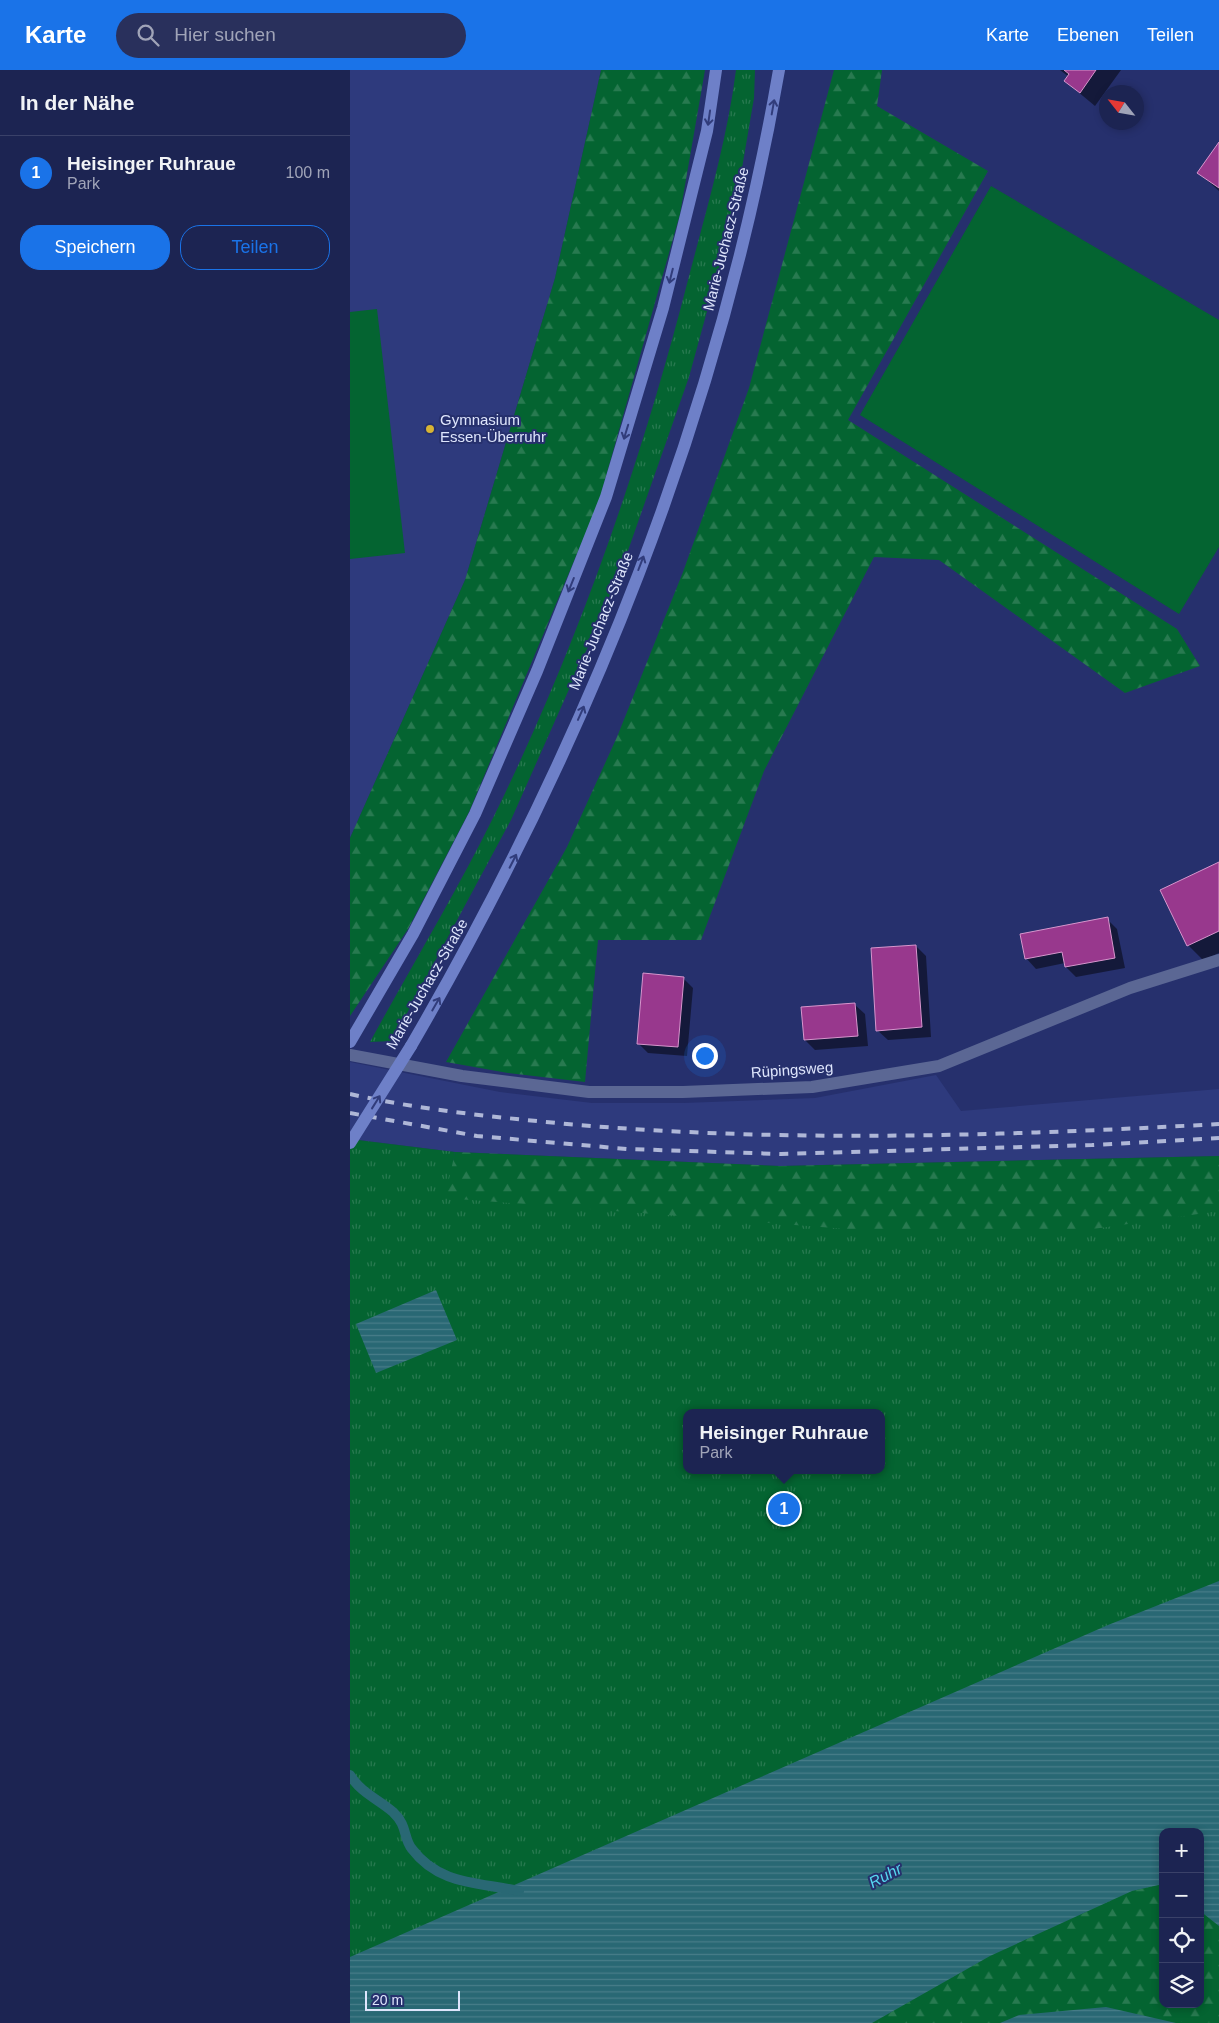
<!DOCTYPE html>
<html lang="de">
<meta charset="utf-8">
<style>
:root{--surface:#1c2452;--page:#29305c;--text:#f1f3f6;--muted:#a0a4b8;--line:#3a4169;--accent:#1a73e8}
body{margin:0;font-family:Arial,sans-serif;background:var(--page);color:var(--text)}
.controls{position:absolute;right:15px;bottom:15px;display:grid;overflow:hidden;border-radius:10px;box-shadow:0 2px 8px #0003}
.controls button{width:45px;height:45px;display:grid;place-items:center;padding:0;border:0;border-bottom:1px solid var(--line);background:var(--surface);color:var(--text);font:25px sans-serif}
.compass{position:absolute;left:749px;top:15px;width:45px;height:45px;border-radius:50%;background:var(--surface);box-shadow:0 2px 8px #0003;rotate:301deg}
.scale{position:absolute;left:15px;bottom:12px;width:95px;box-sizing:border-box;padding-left:5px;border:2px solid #dee5fc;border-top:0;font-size:14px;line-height:18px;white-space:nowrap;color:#dee5fc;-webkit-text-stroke:4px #26306d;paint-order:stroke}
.you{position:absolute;left:354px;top:985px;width:18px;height:18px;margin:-12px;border:4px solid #fff;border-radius:50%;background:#1a73e8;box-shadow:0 0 0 8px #1a73e833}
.badge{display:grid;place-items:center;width:32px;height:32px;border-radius:50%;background:var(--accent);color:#fff;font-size:16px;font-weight:700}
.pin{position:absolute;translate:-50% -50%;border:2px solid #fff;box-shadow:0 1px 5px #0006}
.popup{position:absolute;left:333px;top:1339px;width:202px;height:65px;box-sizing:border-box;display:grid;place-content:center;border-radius:10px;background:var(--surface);filter:drop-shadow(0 1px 4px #0005);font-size:16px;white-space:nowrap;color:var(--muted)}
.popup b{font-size:19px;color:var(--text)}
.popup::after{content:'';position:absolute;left:50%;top:100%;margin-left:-10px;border:10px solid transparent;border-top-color:var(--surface)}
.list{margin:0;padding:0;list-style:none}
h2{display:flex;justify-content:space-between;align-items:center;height:65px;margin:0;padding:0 20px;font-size:21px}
h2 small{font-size:16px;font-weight:400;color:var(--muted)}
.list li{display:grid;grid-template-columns:32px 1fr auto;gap:15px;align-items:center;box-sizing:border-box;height:75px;padding:0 20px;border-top:1px solid var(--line)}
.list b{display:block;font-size:19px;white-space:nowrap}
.list p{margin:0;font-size:16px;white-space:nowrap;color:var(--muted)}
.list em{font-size:16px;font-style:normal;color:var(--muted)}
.actions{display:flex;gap:10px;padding:15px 20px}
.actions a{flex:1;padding:11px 0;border:1px solid var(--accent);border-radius:20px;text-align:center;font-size:18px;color:var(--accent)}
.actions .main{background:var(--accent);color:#fff}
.icon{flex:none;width:28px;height:28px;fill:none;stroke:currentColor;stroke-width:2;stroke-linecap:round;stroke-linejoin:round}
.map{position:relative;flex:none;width:869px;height:1953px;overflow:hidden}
header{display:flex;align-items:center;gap:30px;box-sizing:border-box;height:70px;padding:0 25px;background:var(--accent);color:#fff}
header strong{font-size:24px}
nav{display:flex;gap:28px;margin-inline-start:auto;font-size:18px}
.search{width:350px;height:45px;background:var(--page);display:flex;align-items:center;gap:12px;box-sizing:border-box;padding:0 18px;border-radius:28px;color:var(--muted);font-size:19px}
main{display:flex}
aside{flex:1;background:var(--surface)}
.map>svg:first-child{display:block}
.built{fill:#2e3a7d}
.grass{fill:url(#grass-tufts);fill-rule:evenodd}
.forest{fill:url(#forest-firs)}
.garden{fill:#046431}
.water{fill:url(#water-rules)}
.shadow{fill:#0007}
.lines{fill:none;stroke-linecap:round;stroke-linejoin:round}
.stream{stroke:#296874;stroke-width:10}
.building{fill:#98388d;stroke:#d796cd}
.street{stroke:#5b6794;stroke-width:12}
.secondary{stroke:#6e80c8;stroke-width:12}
.rail{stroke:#afb7d7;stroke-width:4;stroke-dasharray:9 9;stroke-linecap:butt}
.secondary-bridge{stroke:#6e80c8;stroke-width:12}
.oneway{stroke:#313c7b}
.poi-dot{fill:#d8b434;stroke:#26306d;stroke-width:2}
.labels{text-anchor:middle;stroke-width:4;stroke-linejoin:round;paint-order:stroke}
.street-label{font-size:15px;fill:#dee5fc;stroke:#26306d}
.poi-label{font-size:15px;fill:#dee5fc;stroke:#26306d;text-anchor:start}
.water-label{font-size:16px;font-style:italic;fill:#55d6ef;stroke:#26306d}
</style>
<header>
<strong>Karte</strong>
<div class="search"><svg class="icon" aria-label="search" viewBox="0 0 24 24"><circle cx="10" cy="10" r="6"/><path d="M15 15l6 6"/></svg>Hier suchen</div>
<nav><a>Karte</a><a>Ebenen</a><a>Teilen</a></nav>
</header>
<main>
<aside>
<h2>In der Nähe<small></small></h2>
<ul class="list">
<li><span class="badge">1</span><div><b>Heisinger Ruhraue</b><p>Park</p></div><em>100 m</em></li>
</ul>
<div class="actions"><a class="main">Speichern</a><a>Teilen</a></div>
</aside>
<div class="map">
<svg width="869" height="1953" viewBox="0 0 869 1953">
<defs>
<pattern id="grass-tufts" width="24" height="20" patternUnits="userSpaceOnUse" patternTransform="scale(1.25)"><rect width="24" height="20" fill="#046431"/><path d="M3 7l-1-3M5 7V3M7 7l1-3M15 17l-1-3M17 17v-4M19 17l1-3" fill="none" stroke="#287a50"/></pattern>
<pattern id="forest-firs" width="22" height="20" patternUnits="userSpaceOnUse" patternTransform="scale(1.25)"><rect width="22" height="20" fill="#046431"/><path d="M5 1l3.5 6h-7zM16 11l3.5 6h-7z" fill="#287a50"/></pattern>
<pattern id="water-rules" width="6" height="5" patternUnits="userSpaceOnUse" patternTransform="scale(1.25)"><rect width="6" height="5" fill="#296874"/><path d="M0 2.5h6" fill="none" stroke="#487d89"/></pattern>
</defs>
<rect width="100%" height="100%" fill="#26306d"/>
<path class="built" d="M0,0h251l-46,208 -90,302 -115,258z
M0,992l150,30 92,11h92l131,-5 121,-23 25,36 258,-22v67l-439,10 -325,-14 -105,-13z"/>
<path class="grass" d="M386,0h19l-1,28 -19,111 -46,168 -71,202 -107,241 -119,221 -22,1c41,-75 86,-149 124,-226 84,-171 147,-353 194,-536 18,-69 39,-139 48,-210z
M0,1069l105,13 -2,11 348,24 418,-20v856h-869zM336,1343h196v57h-196zM813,1762h37v172h-37z"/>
<path class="forest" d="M251,0h104l-25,144 -81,287 -130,311 -61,117 -58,87v-178l115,-258 90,-302z
M484,0h48l-5,36 111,65 -140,249 329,209 23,37 -75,27 -186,-133 -65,-3 -110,214 -63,169h-103l-13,142 -77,-9 -62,-11 121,-215 50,-110 66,-165 66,-184z
M105,1082l325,14 439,-10v55l-126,18h-246l-402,-31z
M813,1814v120h37v-93l19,15v97l-200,-8 -19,8h-128l118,-67 142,-65z"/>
<path class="garden" d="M641,116l228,134v227l-40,67 -319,-199z
M27,239l28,244 -55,6v-247z"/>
<path class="water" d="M86,1220l21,50 -81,33 -20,-49z
M869,1511v345l-19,-15v-79h-37v52l-31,7 -142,65 -118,67h-522v-66l758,-332z
M756,1937l70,16h-176l19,-8z"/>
<path class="shadow" d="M710,0h61l-26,36 -30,-25 4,-4z
M869,74v47l-20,-18z
M869,793v90l-16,7 -15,-15 -26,-55z
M757,849l10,10 8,39 -49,9 -10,-10 -1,-4 -29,6 -10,-11z
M566,876l10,10 5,81 -43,3 -11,-10z
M333,908l10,10 -6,68 -39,-3 -10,-10z
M504,934l11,10 3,32 -53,4 -10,-10z"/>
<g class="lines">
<path class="stream" d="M0,1705c11,18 28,24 43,37 15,14 10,26 19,37 27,36 66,33 107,42"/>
</g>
<path class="building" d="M714,0h32l-16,23 -16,-12 5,-7z
M869,72v46l-22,-15z
M869,792v69l-32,15 -27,-56z
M758,847l7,41 -50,9 -3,-15 -37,7 -5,-25z
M566,875l6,82 -46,4 -5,-83z
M293,903l41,4 -6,70 -41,-3z
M505,933l3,33 -54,4 -3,-33z"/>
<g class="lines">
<path class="street" d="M0,985l112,21 127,16h94l129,-5 127,-21 191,-78 89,-28"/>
<path class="secondary" d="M0,972l63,-108 62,-120 62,-143 69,-174 57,-189 44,-177 9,-61
M61,976c175,-301 309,-632 368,-976"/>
<path class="rail" d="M0,1024c71,16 144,23 217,30 216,19 435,12 652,0
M0,1043l127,23 150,13 154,5 311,-9 127,-7"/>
<path class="secondary-bridge" d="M0,1073l61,-97"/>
</g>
<defs><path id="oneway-shaft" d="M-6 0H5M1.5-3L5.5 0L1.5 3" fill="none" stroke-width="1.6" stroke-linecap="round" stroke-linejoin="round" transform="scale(1.25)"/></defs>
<g class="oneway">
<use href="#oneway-shaft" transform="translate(423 37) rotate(-80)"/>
<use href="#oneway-shaft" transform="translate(359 48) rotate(98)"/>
<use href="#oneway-shaft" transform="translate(321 206) rotate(104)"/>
<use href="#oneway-shaft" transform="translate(276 362) rotate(107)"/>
<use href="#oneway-shaft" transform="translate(291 493) rotate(-69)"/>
<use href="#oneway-shaft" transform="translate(221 515) rotate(112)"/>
<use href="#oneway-shaft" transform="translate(231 643) rotate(-66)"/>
<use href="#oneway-shaft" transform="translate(163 791) rotate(-63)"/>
<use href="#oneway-shaft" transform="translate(86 934) rotate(-60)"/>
<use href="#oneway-shaft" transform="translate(26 1032) rotate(-58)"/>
</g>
<circle class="poi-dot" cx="80" cy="359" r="5"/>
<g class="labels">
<g class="street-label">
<text transform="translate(376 169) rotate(-76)" y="5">Marie-Juchacz-Straße</text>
<text transform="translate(251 551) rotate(-68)" y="5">Marie-Juchacz-Straße</text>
<text transform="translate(77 914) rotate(-60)" y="5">Marie-Juchacz-Straße</text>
<text transform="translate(442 1000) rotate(-4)" y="5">Rüpingsweg</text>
</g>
<g class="poi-label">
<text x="90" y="355">Gymnasium<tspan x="90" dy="17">Essen-Überruhr</tspan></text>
</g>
<g class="water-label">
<text transform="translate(535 1805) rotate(-28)" y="6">Ruhr</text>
</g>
</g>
</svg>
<div class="controls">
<button>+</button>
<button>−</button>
<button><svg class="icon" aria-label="locate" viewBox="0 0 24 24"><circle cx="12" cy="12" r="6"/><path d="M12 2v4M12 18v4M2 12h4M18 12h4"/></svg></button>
<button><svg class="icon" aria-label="layers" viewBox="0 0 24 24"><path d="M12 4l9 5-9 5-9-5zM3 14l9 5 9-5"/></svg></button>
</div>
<svg class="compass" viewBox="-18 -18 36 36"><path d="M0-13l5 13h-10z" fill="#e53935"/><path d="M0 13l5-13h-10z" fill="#a0a4b8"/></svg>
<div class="scale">20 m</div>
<div class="you"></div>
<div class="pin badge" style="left:434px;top:1439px">1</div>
<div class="popup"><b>Heisinger Ruhraue</b>Park</div>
</div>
</main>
